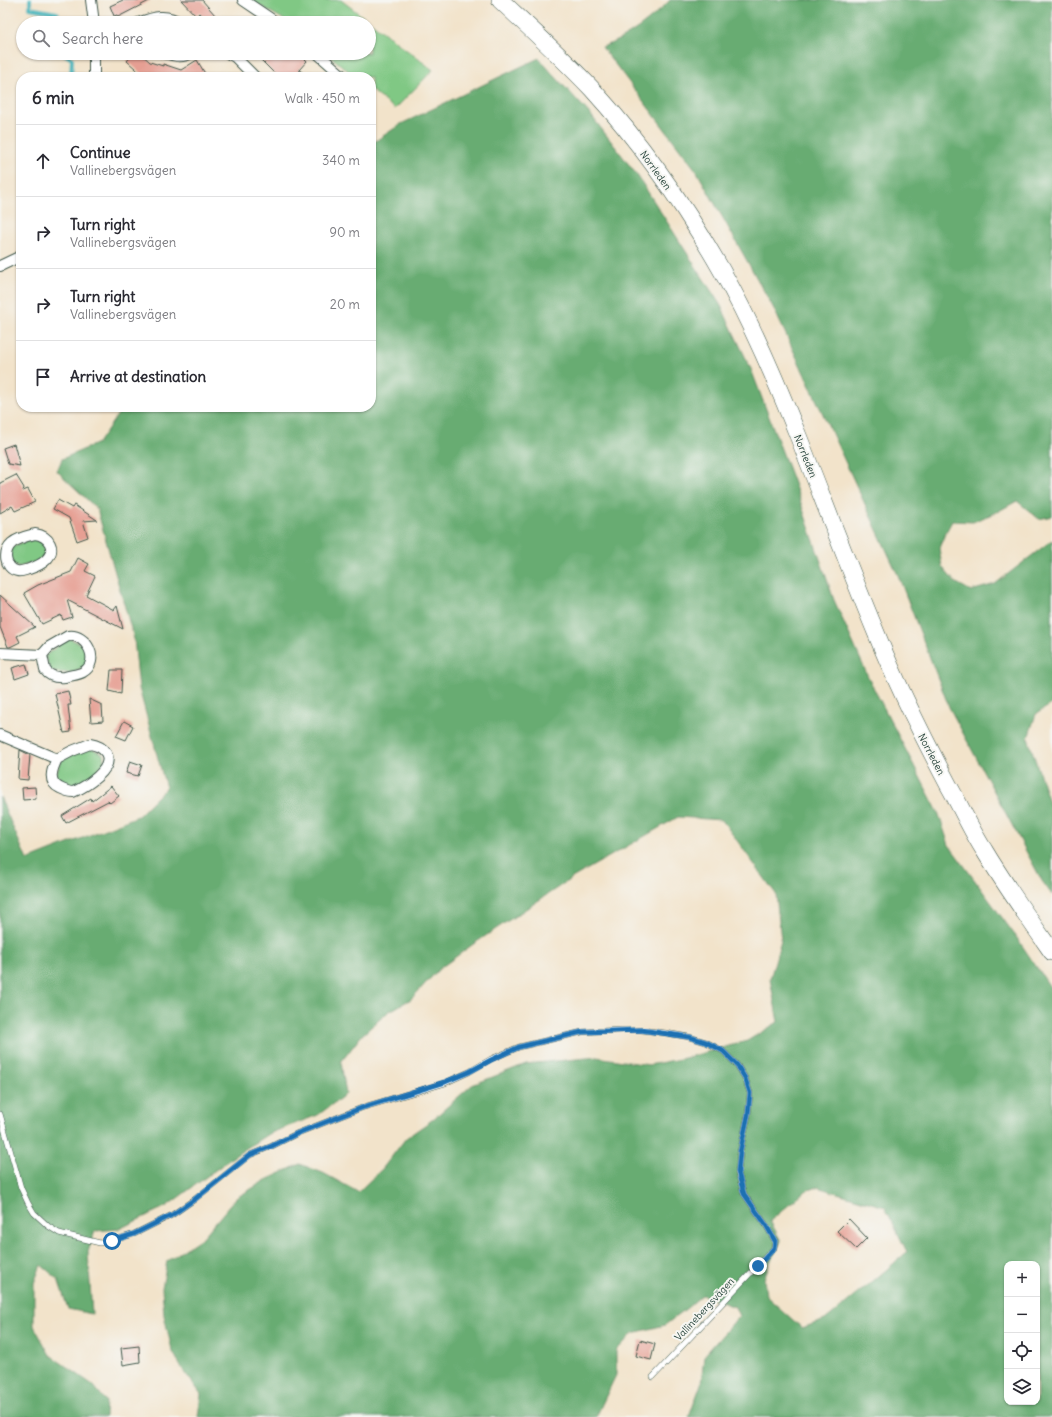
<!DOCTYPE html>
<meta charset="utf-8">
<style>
:root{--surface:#fff;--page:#f7f7f7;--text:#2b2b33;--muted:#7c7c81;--line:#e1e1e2}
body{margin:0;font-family:Delius,sans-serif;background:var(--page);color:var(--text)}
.controls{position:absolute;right:12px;bottom:12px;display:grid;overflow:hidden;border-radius:8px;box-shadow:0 1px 3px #0004}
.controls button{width:36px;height:36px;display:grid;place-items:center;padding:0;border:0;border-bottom:1px solid var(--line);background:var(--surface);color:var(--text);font:20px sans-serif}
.stop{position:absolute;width:12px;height:12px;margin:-9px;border:3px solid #1f6fb2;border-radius:50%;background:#fff}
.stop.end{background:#1f6fb2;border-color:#fff;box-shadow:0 1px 4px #0008}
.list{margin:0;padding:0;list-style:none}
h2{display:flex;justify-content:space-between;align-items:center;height:52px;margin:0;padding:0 16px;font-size:17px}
h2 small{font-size:13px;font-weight:400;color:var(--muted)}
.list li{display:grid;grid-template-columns:26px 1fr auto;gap:12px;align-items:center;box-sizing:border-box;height:72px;padding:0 16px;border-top:1px solid var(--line)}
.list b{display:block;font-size:15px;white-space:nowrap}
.list p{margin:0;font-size:13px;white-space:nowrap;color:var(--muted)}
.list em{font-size:13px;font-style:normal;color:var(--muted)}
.icon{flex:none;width:22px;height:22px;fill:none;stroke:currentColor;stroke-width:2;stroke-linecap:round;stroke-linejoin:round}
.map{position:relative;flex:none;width:1052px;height:1417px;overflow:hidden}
.search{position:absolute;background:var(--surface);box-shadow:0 1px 3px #0004;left:16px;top:16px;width:360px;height:44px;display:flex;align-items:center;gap:10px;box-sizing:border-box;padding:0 14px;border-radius:22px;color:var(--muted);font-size:15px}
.panel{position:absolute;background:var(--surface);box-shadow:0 1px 3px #0004;left:16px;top:72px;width:360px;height:340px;border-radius:16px}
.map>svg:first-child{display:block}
.green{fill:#80c884;stroke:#50825c}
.forest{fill:#68ac72;stroke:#447453;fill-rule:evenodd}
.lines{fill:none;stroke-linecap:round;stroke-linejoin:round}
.stream{stroke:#44b4bb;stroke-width:4}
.building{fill:#e69f93}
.service-casing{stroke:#3f564a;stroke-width:6}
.minor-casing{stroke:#3f564a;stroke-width:12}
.trunk-casing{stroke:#3f564a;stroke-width:18}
.service{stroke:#fff;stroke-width:5}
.minor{stroke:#fff;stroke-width:10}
.trunk{stroke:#fff;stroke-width:17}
.route{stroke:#1f6fb2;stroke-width:5}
.labels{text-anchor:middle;stroke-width:4;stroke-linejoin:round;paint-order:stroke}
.street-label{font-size:10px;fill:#1f3d34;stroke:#f6f6f2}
</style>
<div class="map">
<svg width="1052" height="1417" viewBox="0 0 1052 1417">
<rect width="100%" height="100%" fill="#f6f6f2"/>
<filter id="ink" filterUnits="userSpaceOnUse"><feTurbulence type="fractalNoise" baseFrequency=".025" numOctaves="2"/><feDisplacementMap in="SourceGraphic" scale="8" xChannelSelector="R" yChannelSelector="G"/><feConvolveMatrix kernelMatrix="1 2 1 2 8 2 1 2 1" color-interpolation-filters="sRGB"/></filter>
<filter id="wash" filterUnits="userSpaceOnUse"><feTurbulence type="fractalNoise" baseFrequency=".012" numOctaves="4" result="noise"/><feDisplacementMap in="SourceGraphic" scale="16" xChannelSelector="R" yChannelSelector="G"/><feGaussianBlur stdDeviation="0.9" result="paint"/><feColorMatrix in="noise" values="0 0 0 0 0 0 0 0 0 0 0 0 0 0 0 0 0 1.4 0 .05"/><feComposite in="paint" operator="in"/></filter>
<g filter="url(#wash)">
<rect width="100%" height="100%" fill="#f2e3ca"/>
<path class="green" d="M250,0h91l92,70 -38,39 -24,-19v-13h-15l-30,-24h43v-30h-79z
M33,538l11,4 3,8 -8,11 -20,6 -6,-3 -3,-8 3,-10z
M68,638l19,9v17l-14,9 -22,-1 -6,-16z
M89,747l14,7 1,10 -16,15 -20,10 -11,-8 -1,-7 6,-15z"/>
<path class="forest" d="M670,0h382v516l-13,3 -22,-18 -20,11 -24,10 -21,-1 -7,13 -6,14 3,19 13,15 16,9 24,-7 57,-44v164l-16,10 -8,24 24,73v84l-10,-14 -93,-174 -51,-132 -124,-266 -78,-139 -94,-123c24,-8 50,-28 68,-47z
M539,58l12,14 39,42 47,61 84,131 30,63 44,117 39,114 36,81 68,131 11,33 68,93 35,52v427h-363l12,-33 3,-28 35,-40 -4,-9 -33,-12 -15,13 -22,17 -32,8 -17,18v24l-20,42h-398l3,-23 -20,-27 -9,-17 -8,-35 -2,-27 5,-27 36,-24 33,-39 30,-18 34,-16 23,9 35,19 25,-24 23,-30 26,-18 40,-35 54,-21 71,-7 52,8 36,-7 62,-17 31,-19 -8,-43 11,-39 -5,-46 -54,-74 -44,-3 -106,61 -100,67 -33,24 -28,30 -23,13 -26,23 -21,27 5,32 -28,21 -50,19 -35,23 -66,49 -48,23 -24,2 -7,21 4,62 -24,-5 -10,-30 -17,-14 -7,18v43l16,29 43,30 13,16 -1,16h-105v-620l27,63 111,-44 28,-28 -27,-100 -5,-49 -37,-130 -40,-38 5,-12 36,-16 25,-36h248v-263l30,-20zM817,1187l68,20 22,45 -35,30 -47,38 -23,8 -36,-32 -2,-17 5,-15 12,-23 -11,-20 35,-30zM1007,1264h30v138h-30z"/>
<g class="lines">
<path class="stream" d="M30,0v8l27,5 1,10
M63,53l9,6 -1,18"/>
</g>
<g id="blocks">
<path class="building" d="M123,0h28l-33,17 -1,-2 -3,1 -4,-10z
M181,0h21l20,23h-14l-9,-10 -3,3z
M134,53h6l10,9 13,4v-2l18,6 16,-10 10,17h-62l-18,-16z
M254,53h45l8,8 -8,9 11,7h-25l-11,-4z
M14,444l6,22 -12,-2 -5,-16z
M16,475l8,13 -1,3 5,-2 7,13 -20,9 -3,-5 -12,7v-30z
M58,500l14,8 2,-3 23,15 -14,1 5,16 -11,4 -8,-23 -16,-9z
M78,558l11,6 -4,7 10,5 -9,19 28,15 3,-4 6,23 -56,-29 5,17 -9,3 -2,-5 -19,9 -18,-31 14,-8 33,-13z
M0,595l35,32 -18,9 3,6 -10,5h-2l-8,-20z
M26,664l3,10 -14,5 -3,-11z
M111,670h11l-1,24 -12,-3z
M68,691l3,14h-3l3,27 -7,1 -9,-39z
M89,699l13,6 1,16 -12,1z
M124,721l9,5 -7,14 -10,-4z
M20,750l10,5 -2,25 -10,-1z
M130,761l12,4 -4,11 -12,-3z
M111,786l8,10 -9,7 -2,-2 -42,22 -4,-7 29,-18 1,3z
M35,787l1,12 -13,1 -1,-12z
M849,1219l18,19 -11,11 -19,-18z
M640,1340l15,4 -4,16 -15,-4z
M139,1346l1,16 -17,3 -2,-17z"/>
</g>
</g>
<g filter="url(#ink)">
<use href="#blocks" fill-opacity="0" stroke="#3f564a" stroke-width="1"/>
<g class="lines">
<g class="service-casing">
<path id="service" d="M0,1114l21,74 7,15 6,10 14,13 11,7 41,10 8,-1 26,-8 38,-19 23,-16 55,-44 22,-9 26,-13 66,-26 81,-24 24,-11 22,-13 28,-12 63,-15 40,-2h19l25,3 23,4 17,5 17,9 14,14 8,13 5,15 -2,22 -8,37 -2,21 6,21 22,31 9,16 -1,7 -121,129"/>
</g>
<g class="minor-casing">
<path id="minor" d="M91,0l3,23
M243,0l34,23
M138,23c16,-6 28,-10 43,0
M163,53c10,2 18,6 28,0
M227,53l8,4 20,20
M317,53l27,24
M94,77v-24
M0,266l21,-10
M35,534c14,2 22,15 11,26 -5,5 -11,7 -17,9 -4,1 -8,3 -12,2 -13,-3 -14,-20 -5,-28 6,-5 15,-7 23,-9z
M68,636c19,-3 33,26 15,36 -5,3 -12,3 -18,5 -8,1 -15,0 -20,-7l-3,-15 7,-8z
M0,653l42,2
M0,735l57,24
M90,744c7,1 12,3 16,9 9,16 -21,34 -33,39 -5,0 -9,-2 -13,-4 -13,-6 -8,-19 -3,-29l15,-8z"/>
</g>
<g class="trunk-casing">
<path id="trunk" d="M500,0c31,29 63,58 92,89 50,55 93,117 130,182 30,53 54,110 77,167 26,66 51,132 78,197 21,52 46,102 72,151 12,21 22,44 35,64 21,35 45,69 68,102"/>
</g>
<use href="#service" class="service"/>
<use href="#minor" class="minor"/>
<use href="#trunk" class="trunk"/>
</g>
</g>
<g class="lines" filter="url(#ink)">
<path class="route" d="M112,1241l22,-7 38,-19 23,-16 55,-44 22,-9 26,-13 66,-26 81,-25 24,-10 22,-12 28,-13 63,-15 59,-2 48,7 17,5 17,9 14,14 8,13 5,15 -2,22 -8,37 -2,20 6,22 22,31 9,16 -1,7 -16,18"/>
</g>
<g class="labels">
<g class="street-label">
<text transform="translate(656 170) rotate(54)" y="4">Norrleden</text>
<text transform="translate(806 456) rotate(68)" y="4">Norrleden</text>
<text transform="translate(932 754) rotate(62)" y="4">Norrleden</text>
<text transform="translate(704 1309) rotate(-47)" y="4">Vallinebergsvägen</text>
</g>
</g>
</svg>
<div class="controls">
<button>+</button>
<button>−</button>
<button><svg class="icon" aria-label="locate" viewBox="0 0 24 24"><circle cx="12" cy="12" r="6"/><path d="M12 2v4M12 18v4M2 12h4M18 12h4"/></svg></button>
<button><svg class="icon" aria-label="layers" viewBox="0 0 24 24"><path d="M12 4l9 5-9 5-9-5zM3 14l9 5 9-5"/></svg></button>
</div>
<div class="stop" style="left:112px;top:1241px"></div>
<div class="stop end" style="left:758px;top:1266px"></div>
<div class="search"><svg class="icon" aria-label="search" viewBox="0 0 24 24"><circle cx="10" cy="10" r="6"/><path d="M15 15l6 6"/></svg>Search here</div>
<section class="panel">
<h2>6 min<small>Walk · 450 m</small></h2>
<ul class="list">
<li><svg class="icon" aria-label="ahead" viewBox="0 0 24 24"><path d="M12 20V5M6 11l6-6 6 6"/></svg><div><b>Continue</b><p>Vallinebergsvägen</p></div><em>340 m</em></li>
<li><svg class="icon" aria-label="right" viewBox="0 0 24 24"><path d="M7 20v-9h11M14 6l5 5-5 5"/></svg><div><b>Turn right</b><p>Vallinebergsvägen</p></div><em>90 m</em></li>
<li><svg class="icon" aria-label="right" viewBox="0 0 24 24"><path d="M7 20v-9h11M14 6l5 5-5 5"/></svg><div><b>Turn right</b><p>Vallinebergsvägen</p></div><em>20 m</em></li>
<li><svg class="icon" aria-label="arrive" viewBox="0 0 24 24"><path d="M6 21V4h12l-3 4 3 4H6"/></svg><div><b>Arrive at destination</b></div></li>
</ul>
</section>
</div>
